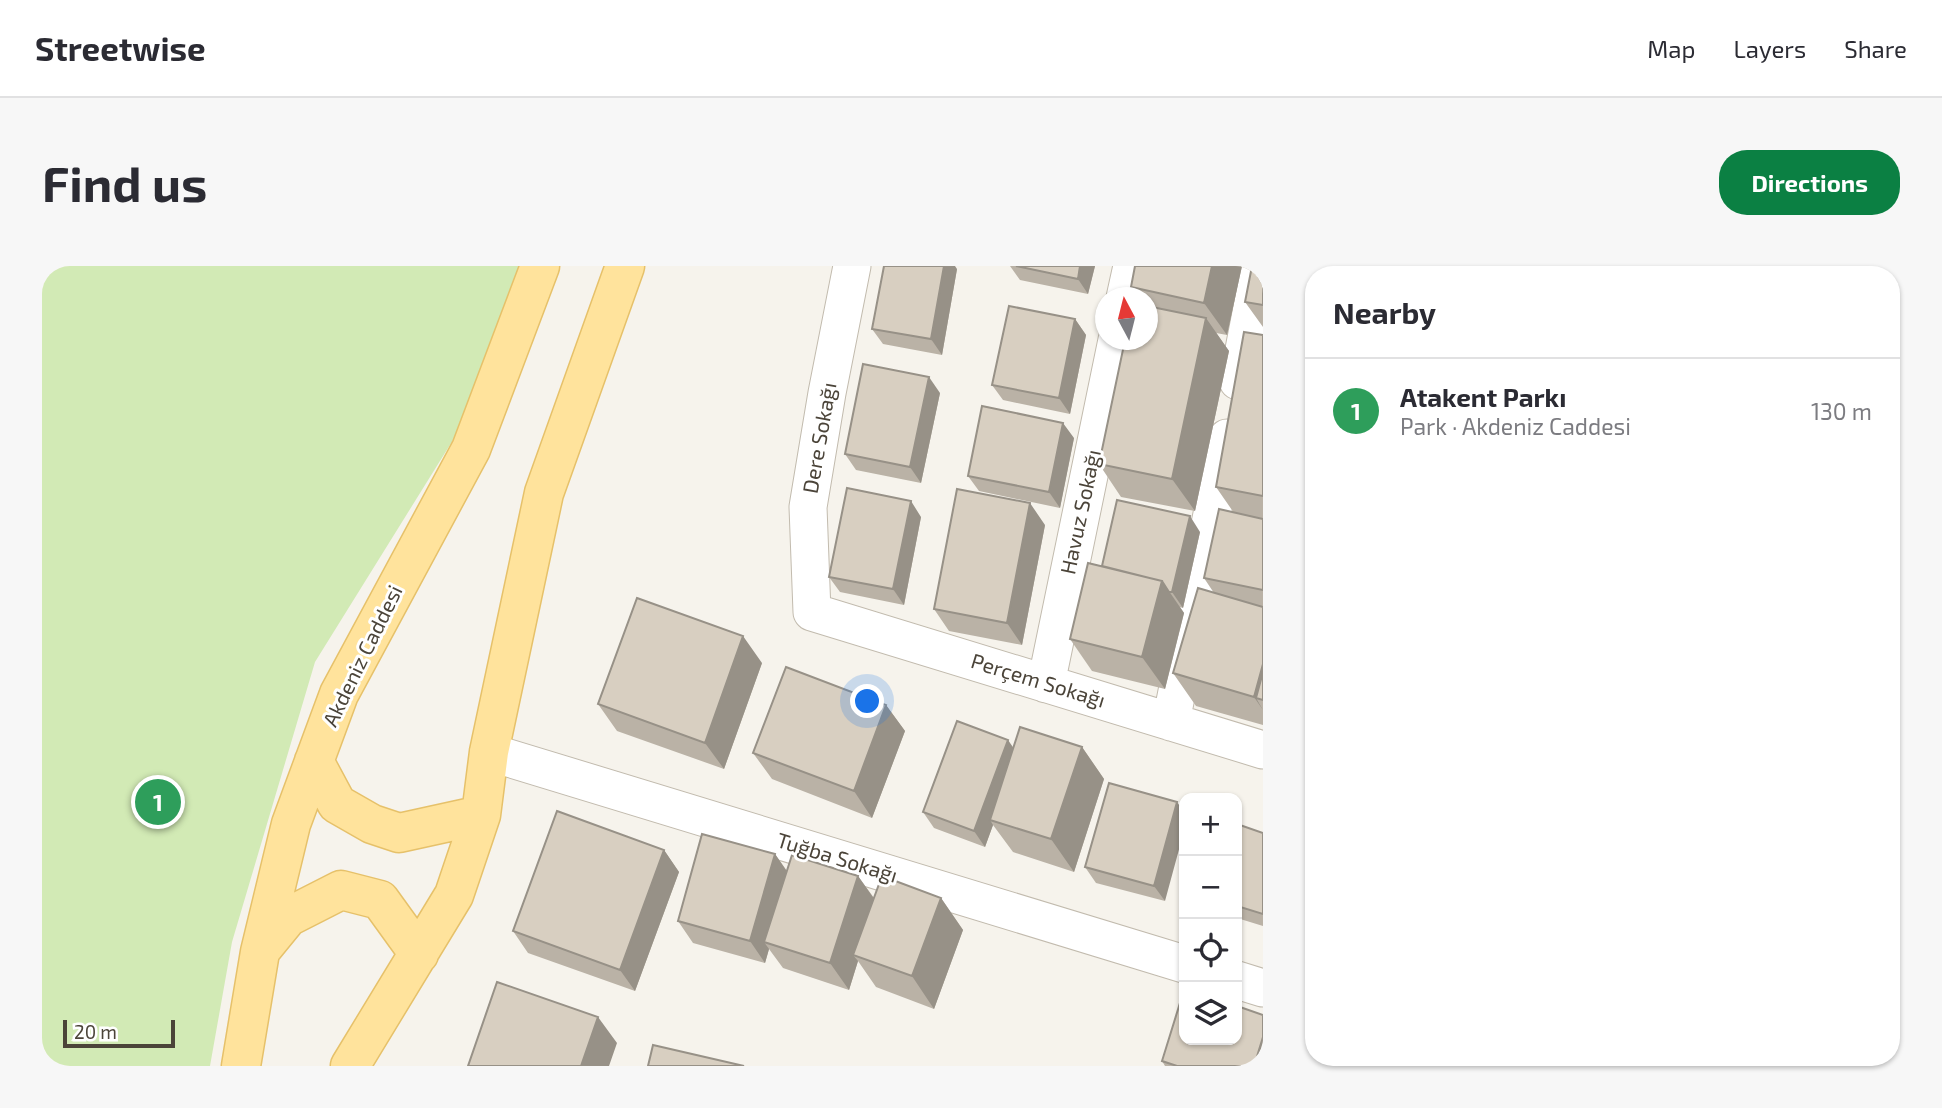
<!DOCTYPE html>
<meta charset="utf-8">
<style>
:root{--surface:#fff;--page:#f7f7f7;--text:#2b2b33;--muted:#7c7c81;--line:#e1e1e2;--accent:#0b8043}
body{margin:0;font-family:"Exo 2",sans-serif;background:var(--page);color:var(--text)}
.controls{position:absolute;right:21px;bottom:21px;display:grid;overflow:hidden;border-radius:14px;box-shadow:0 2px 5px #0004}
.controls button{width:63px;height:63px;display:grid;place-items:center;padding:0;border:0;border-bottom:2px solid var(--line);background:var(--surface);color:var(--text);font:35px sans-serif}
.compass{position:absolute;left:1053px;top:21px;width:63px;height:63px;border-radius:50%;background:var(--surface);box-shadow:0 2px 5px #0004;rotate:353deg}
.scale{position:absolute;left:21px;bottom:18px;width:112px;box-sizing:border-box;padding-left:7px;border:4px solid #4b4439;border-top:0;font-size:19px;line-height:24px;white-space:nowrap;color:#4b4439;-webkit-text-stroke:5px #fff;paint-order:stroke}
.you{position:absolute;left:826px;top:436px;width:24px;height:24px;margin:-18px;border:5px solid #fff;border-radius:50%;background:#1a73e8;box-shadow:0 0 0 10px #1a73e833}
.badge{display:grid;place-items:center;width:46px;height:46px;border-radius:50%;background:var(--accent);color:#fff;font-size:23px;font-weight:700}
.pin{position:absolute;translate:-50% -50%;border:4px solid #fff;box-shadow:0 2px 7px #0006}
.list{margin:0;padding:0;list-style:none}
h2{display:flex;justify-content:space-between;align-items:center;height:91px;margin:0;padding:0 28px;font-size:30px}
h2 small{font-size:23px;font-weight:400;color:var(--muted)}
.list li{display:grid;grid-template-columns:46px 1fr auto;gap:21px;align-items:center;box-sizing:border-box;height:105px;padding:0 28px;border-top:2px solid var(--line)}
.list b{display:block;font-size:26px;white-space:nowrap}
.list p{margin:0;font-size:23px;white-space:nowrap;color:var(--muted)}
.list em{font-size:23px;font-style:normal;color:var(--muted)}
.icon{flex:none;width:38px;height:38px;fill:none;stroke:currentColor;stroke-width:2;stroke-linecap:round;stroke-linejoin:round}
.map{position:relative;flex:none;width:1221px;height:800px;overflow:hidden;border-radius:28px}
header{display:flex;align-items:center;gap:42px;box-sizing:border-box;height:98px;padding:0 35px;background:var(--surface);border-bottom:2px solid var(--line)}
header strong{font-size:33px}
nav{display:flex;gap:38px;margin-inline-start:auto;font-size:24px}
.intro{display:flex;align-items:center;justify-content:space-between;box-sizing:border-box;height:168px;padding:0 42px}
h1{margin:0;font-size:49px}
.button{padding:18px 32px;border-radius:28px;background:var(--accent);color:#fff;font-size:24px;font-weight:700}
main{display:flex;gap:42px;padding:0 42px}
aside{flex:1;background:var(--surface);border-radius:28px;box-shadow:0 2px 5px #0004}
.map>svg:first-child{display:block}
.green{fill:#d2eab5}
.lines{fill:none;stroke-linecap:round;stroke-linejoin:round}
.minor-casing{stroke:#c2bbae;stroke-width:39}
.primary-casing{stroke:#e6c16a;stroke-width:41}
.minor{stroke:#fff;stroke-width:37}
.primary{stroke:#ffe39c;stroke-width:38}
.wall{fill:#bab2a6}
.shaded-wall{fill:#979187}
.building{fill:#d8cfc1;stroke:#979187;stroke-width:2}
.labels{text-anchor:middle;stroke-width:6;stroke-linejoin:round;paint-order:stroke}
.street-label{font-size:21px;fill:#4b4439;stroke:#fff}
</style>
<header>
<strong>Streetwise</strong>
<nav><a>Map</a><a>Layers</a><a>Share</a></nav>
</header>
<div class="intro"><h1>Find us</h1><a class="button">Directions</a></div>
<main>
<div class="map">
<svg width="1221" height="800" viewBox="0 0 1221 800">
<rect width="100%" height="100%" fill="#f6f3ec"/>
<path class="green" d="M0,0h481l-70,174 -138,222 -83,280 -22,124h-168z"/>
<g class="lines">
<g class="minor-casing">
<path id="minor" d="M810,0l-25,127 -19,114 4,105 451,138
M1083,32l7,-32
M1196,115l22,-115
M1004,418l71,-344
M1129,456l56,-284
M447,486l695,212
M1195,714l26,8"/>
</g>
<g class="primary-casing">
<path id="primary" d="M272,495l23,43 35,20 27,9 82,-18
M219,684l27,-33 53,-27 39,10 39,54
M199,800l19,-114 31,-128 48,-130 132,-245 69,-183
M308,800l104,-171 27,-80 8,-63 55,-259 81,-227"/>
</g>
<use href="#minor" class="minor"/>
<use href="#primary" class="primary"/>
</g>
<path class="wall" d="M968,0h85l-7,28 -68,-14z
M1093,0h107l-15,69 -11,-2 13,18 -34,160 -74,-14 -22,-33 48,-124v-42h-9l-7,-11z
M1221,0v61l-18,-25z
M915,3l-15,86 -59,-11 -11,-15z
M1033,53l11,16 -16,79 -67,-14 -11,-15z
M1221,69v390l-67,-19 -23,-33 41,-80 -10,-15 30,-65 -18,-26z
M898,127l-19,90 -65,-13 -11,-16z
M1032,172l-14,70 -81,-17 -11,-15z
M879,251l-17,88 -64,-13 -11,-15z
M1003,259l-23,120 -73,-14 -15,-22z
M1158,266l-17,76 -3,-1 4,6 -19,76 -73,-18 -22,-32 32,-73z
M720,397l-38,106 -107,-38 -19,-27z
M844,439l19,26 -33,87 -100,-39 -19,-26z
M1040,481l22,32 -30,93 -61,-20 -20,-27 -8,22 -51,-19 -11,-16 91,-64z
M1067,517l56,118 -69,-18 -11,-16z
M1195,558l26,9v93l-26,-8z
M622,584l15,22 -44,119 -107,-38 -15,-22z
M733,588l12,17 71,5 16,22h67l22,32 -29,79 -58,-22 -18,-26 -9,29 -66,-22 -14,-19 -4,14 -72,-20 -15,-22z
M1120,795l101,5h-98z"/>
<path class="shaded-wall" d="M902,0h11l2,3 -15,86 -11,-16z
M1038,0h15l-7,28 -10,-15z
M1170,0h30l-15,69 -23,-32z
M1164,52l23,33 -34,160 -23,-32z
M1033,53l11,16 -16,79 -11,-16z
M887,111l11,16 -19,90 -11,-16z
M1021,157l11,15 -14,70 -11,-16z
M869,235l10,16 -17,88 -11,-16z
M988,237l15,22 -23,120 -15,-22z
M1148,250l10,16 -17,76 -11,-16z
M1120,315l22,32 -19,76 -23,-32z
M701,370l19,27 -38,106 -19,-26z
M1221,398v36l-7,-2 7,12 -9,-13z
M844,439l19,26 -33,87 -18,-27z
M966,474l11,16 -29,64 3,5 -8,22 -11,-16z
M1040,481l22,32 -30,93 -23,-33z
M1135,536l7,10v19l-19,70 -11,-15z
M622,584l15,22 -44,119 -15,-21z
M733,588l15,22 -26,66 5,7 -4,14 -15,-22z
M816,610l19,27 -24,52 5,6 -9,29 -19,-27z
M899,632l22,32 -29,79 -22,-33z
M556,751l19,26 -8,23h-28z
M1221,771v29h-9z"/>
<path class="building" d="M842,0h60l-13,73 -59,-10z
M974,0h64l-2,13z
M1093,0h77l-8,37 -73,-16z
M1210,0h11v39l-18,-3z
M967,40l66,13 -16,79 -67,-13z
M1105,40l59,12 -34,161 -73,-15 26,-124h22z
M1202,66l19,3v161l-47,-9z
M821,98l66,13 -19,90 -65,-13z
M940,140l81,17 -14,69 -81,-16z
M805,222l64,13 -18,88 -64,-12z
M915,223l73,14 -23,120 -73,-14z
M1075,234l73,16 -18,76h-3l-7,-11 -60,-15z
M1177,243l44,10v71l-59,-12z
M1046,297l74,18 -20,76 -72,-18z
M1156,322l65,19v57l-9,33 -81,-24z
M595,332l106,38 -38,107 -107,-39z
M744,401l100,38 -32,86 -101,-38z
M1221,406v28l-7,-2z
M915,455l51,19 -34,91 -51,-19z
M978,461l62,20 -31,92 -61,-19z
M1067,517l68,19 -23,84 -69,-19z
M515,545l107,39 -44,120 -107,-39z
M1195,558l26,9v81l-26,-8z
M660,568l73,20 -25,87 -72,-20z
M750,589l66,21 -28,87 -66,-21z
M840,610l59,22 -29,78 -59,-21z
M455,716l101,35 -17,49h-113z
M1142,724v50h53v-34l26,9v22l-9,29h-77l-15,-5z
M611,779l91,21h-96z"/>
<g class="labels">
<g class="street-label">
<text transform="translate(778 172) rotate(-80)" y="7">Dere Sokağı</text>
<text transform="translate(1039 246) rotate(-78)" y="7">Havuz Sokağı</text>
<text transform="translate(321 390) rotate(-64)" y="7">Akdeniz Caddesi</text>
<text transform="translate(996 415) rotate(17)" y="7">Perçem Sokağı</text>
<text transform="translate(795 592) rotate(17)" y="7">Tuğba Sokağı</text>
</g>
</g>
</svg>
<div class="controls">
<button>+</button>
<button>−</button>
<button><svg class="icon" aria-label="locate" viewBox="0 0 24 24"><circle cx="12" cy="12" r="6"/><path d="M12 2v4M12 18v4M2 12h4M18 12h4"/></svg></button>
<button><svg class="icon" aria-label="layers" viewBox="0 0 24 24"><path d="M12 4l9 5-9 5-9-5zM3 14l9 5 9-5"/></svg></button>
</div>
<svg class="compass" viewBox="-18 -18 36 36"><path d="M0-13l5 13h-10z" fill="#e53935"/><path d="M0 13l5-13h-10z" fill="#7c7c81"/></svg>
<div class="scale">20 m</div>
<div class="you"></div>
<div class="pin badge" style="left:116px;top:536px;background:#2e9e5b">1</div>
</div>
<aside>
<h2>Nearby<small></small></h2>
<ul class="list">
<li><span class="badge" style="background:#2e9e5b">1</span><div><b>Atakent Parkı</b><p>Park · Akdeniz Caddesi</p></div><em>130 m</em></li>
</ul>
</aside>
</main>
